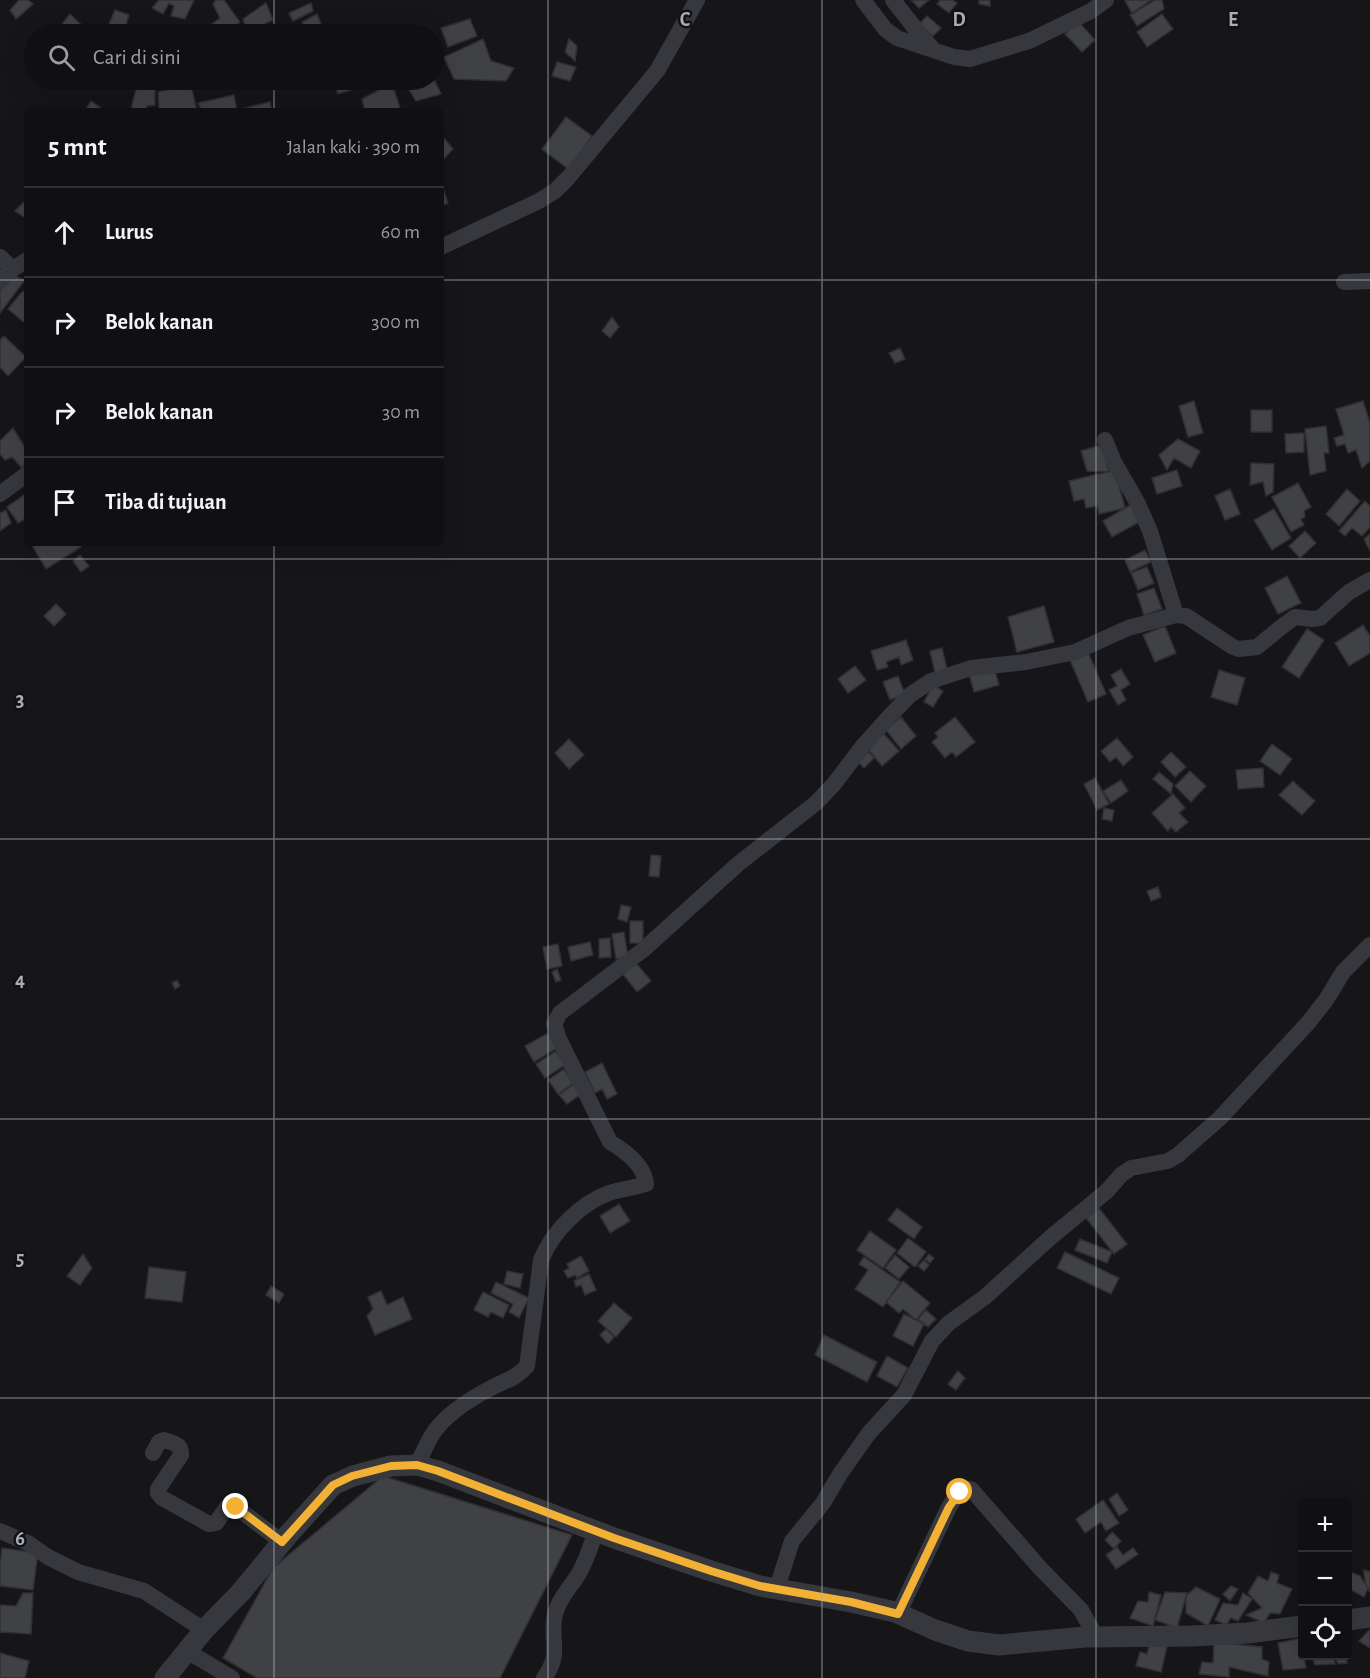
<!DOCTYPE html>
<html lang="id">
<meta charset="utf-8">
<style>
:root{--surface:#101012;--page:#19191b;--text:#f1f3f6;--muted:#9c9d9f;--line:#303032}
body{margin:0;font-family:"Alegreya Sans",sans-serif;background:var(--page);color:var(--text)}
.controls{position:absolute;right:18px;bottom:18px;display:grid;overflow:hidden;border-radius:6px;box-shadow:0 6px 24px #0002}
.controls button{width:54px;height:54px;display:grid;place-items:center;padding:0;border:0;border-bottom:2px solid var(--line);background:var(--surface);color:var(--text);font:30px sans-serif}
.stop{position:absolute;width:18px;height:18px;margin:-14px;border:4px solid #f2b134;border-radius:50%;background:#fff}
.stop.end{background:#f2b134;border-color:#fff;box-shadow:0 2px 6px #0008}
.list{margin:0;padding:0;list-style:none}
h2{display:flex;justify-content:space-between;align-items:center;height:78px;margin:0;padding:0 24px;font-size:26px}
h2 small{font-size:20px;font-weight:400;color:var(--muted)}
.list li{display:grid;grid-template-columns:39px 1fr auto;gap:18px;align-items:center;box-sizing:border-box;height:90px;padding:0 24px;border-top:2px solid var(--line)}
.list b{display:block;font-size:22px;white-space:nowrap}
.list em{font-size:20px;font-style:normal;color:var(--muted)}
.icon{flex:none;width:33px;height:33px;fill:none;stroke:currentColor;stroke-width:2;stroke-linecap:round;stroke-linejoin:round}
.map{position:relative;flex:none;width:1370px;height:1678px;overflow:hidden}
.search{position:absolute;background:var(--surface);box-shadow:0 6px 24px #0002;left:24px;top:24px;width:420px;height:66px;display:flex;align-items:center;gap:15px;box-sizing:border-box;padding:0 21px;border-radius:33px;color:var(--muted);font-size:22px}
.panel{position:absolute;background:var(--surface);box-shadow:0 6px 24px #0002;left:24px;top:108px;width:420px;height:438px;border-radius:6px}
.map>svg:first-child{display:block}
.building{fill:#404145;stroke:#303034;stroke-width:1.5}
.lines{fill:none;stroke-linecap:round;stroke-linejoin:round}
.minor{stroke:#37383d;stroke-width:16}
.tertiary{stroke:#37383d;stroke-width:21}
.route{stroke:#f2b134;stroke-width:8}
.grid{fill:none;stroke:#a8adb8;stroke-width:1.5;stroke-opacity:0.55}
.grid-label{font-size:20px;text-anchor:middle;font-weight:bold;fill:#a8adb8;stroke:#111113;stroke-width:5;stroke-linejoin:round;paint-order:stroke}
</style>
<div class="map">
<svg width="1370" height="1678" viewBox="0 0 1370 1678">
<rect width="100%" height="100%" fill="#161618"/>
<path class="building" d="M19,0h9l5,4 -17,15 -6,-9z
M159,0h35l-9,19 -14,-3 3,-10 -5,-3 -6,11 -11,-6z
M216,0h8l16,22 -17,12h-14l-4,-5 15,-11 -7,-14z
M911,0h18l-10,8z
M940,0h12l5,3 -8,10 -12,-9z
M979,0h11v6l-11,-2z
M1127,0h24l-19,13 -7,-12z
M1155,0h7l2,9 -27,17 -7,-11z
M266,3l7,17 -26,13 -4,-14z
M311,3l2,8 -20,10 -4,-8z
M115,10l14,5 -6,19h-18z
M70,14l21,20h-26l-7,-5z
M317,14l8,20h-17l-6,-12z
M1162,14l11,15 -26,18 -10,-15z
M927,16l14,12 -8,8 -14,-12z
M470,19l7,17 -29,11 -7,-19z
M1078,21l17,19 -13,12 -17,-18z
M483,39l8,22 23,7 -8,13 -52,-2 -10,-22z
M569,39l8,7 -2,15 -10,-9z
M557,62l19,5 -6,14 -18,-5z
M434,79l7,15 -25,7 -12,-19 4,-2z
M127,80h26v2l-27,3z
M274,80h29l-12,5 -2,-5 -15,2z
M333,80h21l3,8 -19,6z
M392,83l8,25 -14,3h-21l-3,-12z
M191,85l6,26h-15v-2l-9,2h-14l-1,-19z
M155,88v17l-8,1 -1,5 -15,-2 5,-20z
M234,95l3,16h-35l-4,-8z
M91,101l14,10h-20z
M270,102l2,9h-31v-2z
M566,117l26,19 -24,33 -26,-20z
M443,137l10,12 -12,13v-22z
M441,183l7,20 -7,3z
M27,199v20l-12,-8z
M15,276l10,4 -25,33v-23z
M27,289v34l-1,1 -18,-15 13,-16z
M612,317l7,10 -9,11 -8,-7z
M4,336l22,21 -18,19 -8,-9v-27z
M900,348l5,11 -10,4 -6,-10z
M1194,401l9,32 -15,4 -9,-31z
M1363,401l7,22v38l-8,7 -6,-18 -8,3 -3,-9 -8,2 -3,-8 10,-3 -8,-26z
M1251,410h21v22h-21z
M1326,426l3,27h-5l2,18 -16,4 -5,-46z
M13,428l14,23v9l-5,8 -10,-11 -7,3 -5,-6v-13z
M1304,433v19l-18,1 -1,-19z
M1178,439l22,12 -9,17 -17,-10 -7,12 -8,-15z
M1101,445l8,27 -22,-1 -6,-20z
M1251,463l23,1 -1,28 -7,4 -3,-14 -13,3z
M1115,470l10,38 -26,6 -2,-8 -11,2 -2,-9 -10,2 -5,-20z
M1177,470l5,16 -25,8 -5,-16z
M1298,483l13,24 -7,4 1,6 -4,2 3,6 -13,7 -19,-35z
M1230,489l10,25 -15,6 -10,-24z
M1347,489l13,12 -21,25 -13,-12z
M27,493v25l-9,5 -11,-16z
M1365,501l5,5v21l-8,9 -10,-8 -7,8 -6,-5z
M1132,504l9,17 -29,16 -9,-16z
M1274,509l17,29 -19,12 -18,-30z
M6,510l5,13 -11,8v-18z
M1305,531l11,12 -16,15 -11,-12z
M1370,534v17l-6,-12z
M39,543h39l3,4 -35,22 -13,-22z
M1145,550l6,12 -21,10 -5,-12z
M80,555l9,11 -8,6 -8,-11z
M1147,567l7,16 -16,7 -7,-17z
M1287,576l14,27 -23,11 -13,-26z
M1154,588l8,21 -18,6 -7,-21z
M56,604l10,10 -12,12 -10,-10z
M1044,606l10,36 -37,10 -9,-35z
M1363,625l7,11v17l-21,13 -14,-23z
M1165,626l11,27 -21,9 -12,-27z
M1307,629l17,11 -25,38 -17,-11z
M906,640l7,20 -12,5 -2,-8 -13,5 2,5 -11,3 -6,-19z
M942,648l5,21 -12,4 -5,-22z
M1088,652l18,42 -18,8 -18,-42z
M855,666l11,14 -18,13 -10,-14z
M994,667l5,18 -25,7 -5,-18z
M1121,669l9,15 -9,6 5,10 -8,5 -9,-15 8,-4 -6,-11z
M1219,670l26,8 -8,27 -26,-8z
M898,676l7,18 -15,6 -7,-18z
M933,685l10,6 -10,16 -9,-5z
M901,717l15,19 -15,13 -15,-19z
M955,717l20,25 -19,15 -4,-5 -7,6 -13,-16 6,-5 -3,-4z
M883,733l16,18 -17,15 -15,-18z
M1117,738l16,19 -10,9 -7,-9 -6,5 -9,-11z
M569,739l15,16 -15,14 -14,-16z
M1272,744l20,15 -12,16 -20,-14z
M868,752l6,6 -10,10 -6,-6z
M1171,752l15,15 -11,10 -14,-15z
M1263,768l1,19 -26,2 -2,-19z
M1190,771l16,15 -15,16 -16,-16z
M1159,772l14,12 -2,10 -18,-15z
M1095,778l14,26 -12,6 -13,-26z
M1121,780l7,11 -17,12 -8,-12z
M1293,781l22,20 -13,14 -23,-20z
M1173,794l12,14 -6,5 9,9 -12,10 -5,-5 -3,4 -16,-18z
M1104,808l10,2 -2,11 -10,-2z
M651,855l10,1 -2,21 -10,-1z
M1158,887l3,10 -10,4 -4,-10z
M621,905l10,2 -4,15 -9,-3z
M630,921h13v22h-13z
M624,932l4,26 -12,1 -4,-25z
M610,938l1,19 -12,1v-19z
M590,942l3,13 -22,6 -3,-14z
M558,944l4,22 -15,3 -4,-22z
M636,963l15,18 -14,11 -14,-18z
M557,969l4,11 -5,2 -4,-10z
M177,980l3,6 -5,3 -3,-6z
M550,1032l9,15 -25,15 -9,-16z
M556,1051l9,14 -20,13 -9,-14z
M602,1063l15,31 -10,5 -5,-10 -7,4 -10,-21z
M564,1069l9,14 -15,11 -10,-14z
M574,1084l7,10 -14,10 -8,-9z
M619,1204l11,17 -20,12 -10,-17z
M897,1208l25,19 -8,12 -26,-19z
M1099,1208l28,36 -13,10 -28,-36z
M870,1231l26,19 -13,18 -26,-18z
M908,1238l18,14 -11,15 -18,-14z
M1080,1239l32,13 -5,11 -32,-13z
M1065,1252l54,26 -8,16 -54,-26z
M83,1254l9,14 -12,17 -13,-9z
M929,1254l5,4 -4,5 -5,-4z
M895,1255l14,12 -10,12 -14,-11z
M581,1256l8,15 -12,7 -2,-3 -7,3 -4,-7 5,-3 -2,-4z
M864,1257l36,25 -17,25 -28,-18 13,-19 -9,-6z
M924,1260l5,5 -5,6 -6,-5z
M149,1267l37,5 -4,30 -37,-4z
M507,1271l16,3 -3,14 -16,-4z
M589,1274l7,16 -11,5 -4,-10 -5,2 -2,-6z
M903,1281l27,22 -14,17 -13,-11 -4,4 -13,-11z
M496,1282l33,16 -10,20 -10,-6 4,-8 -22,-11z
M271,1286l13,8 -5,9 -13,-8z
M381,1291l6,14 16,-8 9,22 -37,16 -8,-19 6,-7 -5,-12z
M483,1292l26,13 -6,13 -12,-6 -3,5 -14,-7z
M614,1303l18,15 -16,19 -18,-16z
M926,1310l10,9 -8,8 -10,-8z
M904,1314l20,10 -11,22 -20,-10z
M606,1329l8,8 -6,7 -8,-9z
M824,1335l53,27 -10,20 -52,-27z
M887,1356l21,12 -11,19 -20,-11z
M958,1371l7,7 -9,12 -8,-6z
M383,1476l189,59 -72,143h-243l-34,-20 50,-90z
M1117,1493l11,17 -9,6 -10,-17z
M1103,1500l16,23 -13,8 -5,-9 -16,11 -9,-14z
M1112,1532l9,9 -7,8 -9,-9z
M1117,1547l6,8 10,-7 5,6 -22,15 -10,-14z
M2,1548l36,5 -5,37 -33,-4v-22z
M1364,1570l6,2v20l-4,-7 -2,-12z
M1348,1571l12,5 8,12 -4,9 -16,-9z
M1271,1572l8,3 -2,8 15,6 -12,25 -10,-1 -6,10 -18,-8 16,-7 -14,-15 10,-17 10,5z
M1231,1586l7,3 -8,12 -7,-7z
M1196,1587l24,12 -12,27 -22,-13v-17z
M1149,1592l12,3 -8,31 -23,-8 8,-17 10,1z
M1165,1592l22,1 -10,35 -22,-8z
M23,1593h10l-2,41 -31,-2v-27l16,1z
M1243,1593l9,6 -14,22 -7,-3 -5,7 -11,-5 8,-17 15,2z
M1370,1629v19l-11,-7z
M1302,1638v18h2l2,12 -23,2 -5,-27z
M1214,1642l48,5v12l7,3 -1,14 -39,-9v10l-30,-3 3,-12 11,1z
M1150,1643l17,4 -6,25 -25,-6 4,-14 7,2z
M0,1653l29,8 -4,17h-25z
M1312,1656h22l1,8 -20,1z
M1335,1656h11l1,7 -9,1z"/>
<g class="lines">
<path class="minor" d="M863,0l22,29 12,9 57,19 16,2 59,-18 62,-30 15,-11
M893,0l28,36 11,12
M441,247l98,-46 16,-10 13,-13 89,-107 40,-71
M0,257l13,12 14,-9
M0,281l13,-12
M1344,282l26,-1
M1105,440l9,22 23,40 13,29 26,84 10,1 47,31 6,2 18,-2 23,-19 15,-11 17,2 8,-1 29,-26 21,-12
M0,494l27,-20
M153,1453l6,-11 5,-2c9,3 18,4 17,15l-23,34v4l4,5 47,26 7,-1 11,-16h9l46,35
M417,1465c5,-10 9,-20 15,-30 13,-21 38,-36 59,-47 13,-7 26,-10 36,-22l14,-106c11,-28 40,-57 68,-67 12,-4 25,-5 37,-9 -1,-18 -21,-33 -36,-42l-51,-103 -5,-15 6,-11 83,-63 95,-86 78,-61 18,-19 28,-37 25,-28 23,-24 21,-14 40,-13 55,-6 49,-10 53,-24 48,-13
M0,1531l28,12 20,14 30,15 66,19 60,39
M777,1588l15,-47 31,-38 17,-29 29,-41 35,-38 28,-54 17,-18 36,-26 66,-60 56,-46 14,-16 10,-7 37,-7 10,-6 42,-37 88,-95 18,-23 17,-28 27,-27
M898,1614l51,-107c6,-8 11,-20 22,-18l69,79 41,42 15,27
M187,1651l45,27
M544,1678c17,-23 7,-34 10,-58 2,-18 15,-31 24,-45 8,-13 13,-30 18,-44"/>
<path class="tertiary" d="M1348,1620l22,-3
M165,1678l39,-48 37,-38 46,-56 46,-51 20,-9 38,-10 26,-1 21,6 176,67 97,33 49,15 91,16 44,10 40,18 33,11 31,4 86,-8 107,-1 55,-3 55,-7"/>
</g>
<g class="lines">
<path class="route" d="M236,1507l46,35 51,-57 19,-9 39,-10 26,-1 21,6 176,67 97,33 49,15 91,16 47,12 51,-107 11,-15"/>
</g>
<path class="grid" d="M274,0v34M548,0v1678M822,0v1678M1096,0v1678M274,80v31M0,280h27M441,280h929M274,543v1135M0,559h1370M0,839h1370M0,1119h1370M0,1398h1370"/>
<g class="grid-label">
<text x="685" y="26">C</text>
<text x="959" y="26">D</text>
<text x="1233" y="26">E</text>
<text x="20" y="706">3</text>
<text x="20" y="986">4</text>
<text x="20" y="1265">5</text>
<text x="20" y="1545">6</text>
</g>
</svg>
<div class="controls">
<button>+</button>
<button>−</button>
<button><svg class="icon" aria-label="locate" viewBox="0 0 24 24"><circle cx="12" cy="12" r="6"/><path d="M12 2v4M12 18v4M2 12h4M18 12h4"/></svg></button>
</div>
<div class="stop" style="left:960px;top:1492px"></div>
<div class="stop end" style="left:236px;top:1507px"></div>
<div class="search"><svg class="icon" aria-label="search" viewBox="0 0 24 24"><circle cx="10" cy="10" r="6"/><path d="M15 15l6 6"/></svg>Cari di sini</div>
<section class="panel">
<h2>5 mnt<small>Jalan kaki · 390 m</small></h2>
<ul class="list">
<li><svg class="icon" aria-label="ahead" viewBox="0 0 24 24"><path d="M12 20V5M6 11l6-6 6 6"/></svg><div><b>Lurus</b></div><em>60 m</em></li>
<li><svg class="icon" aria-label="right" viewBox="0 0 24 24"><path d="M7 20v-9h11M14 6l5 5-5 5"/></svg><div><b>Belok kanan</b></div><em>300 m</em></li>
<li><svg class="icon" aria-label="right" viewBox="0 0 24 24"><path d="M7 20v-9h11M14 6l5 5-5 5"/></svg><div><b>Belok kanan</b></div><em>30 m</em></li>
<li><svg class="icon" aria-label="arrive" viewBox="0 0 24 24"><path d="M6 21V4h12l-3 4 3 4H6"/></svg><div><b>Tiba di tujuan</b></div></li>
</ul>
</section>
</div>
